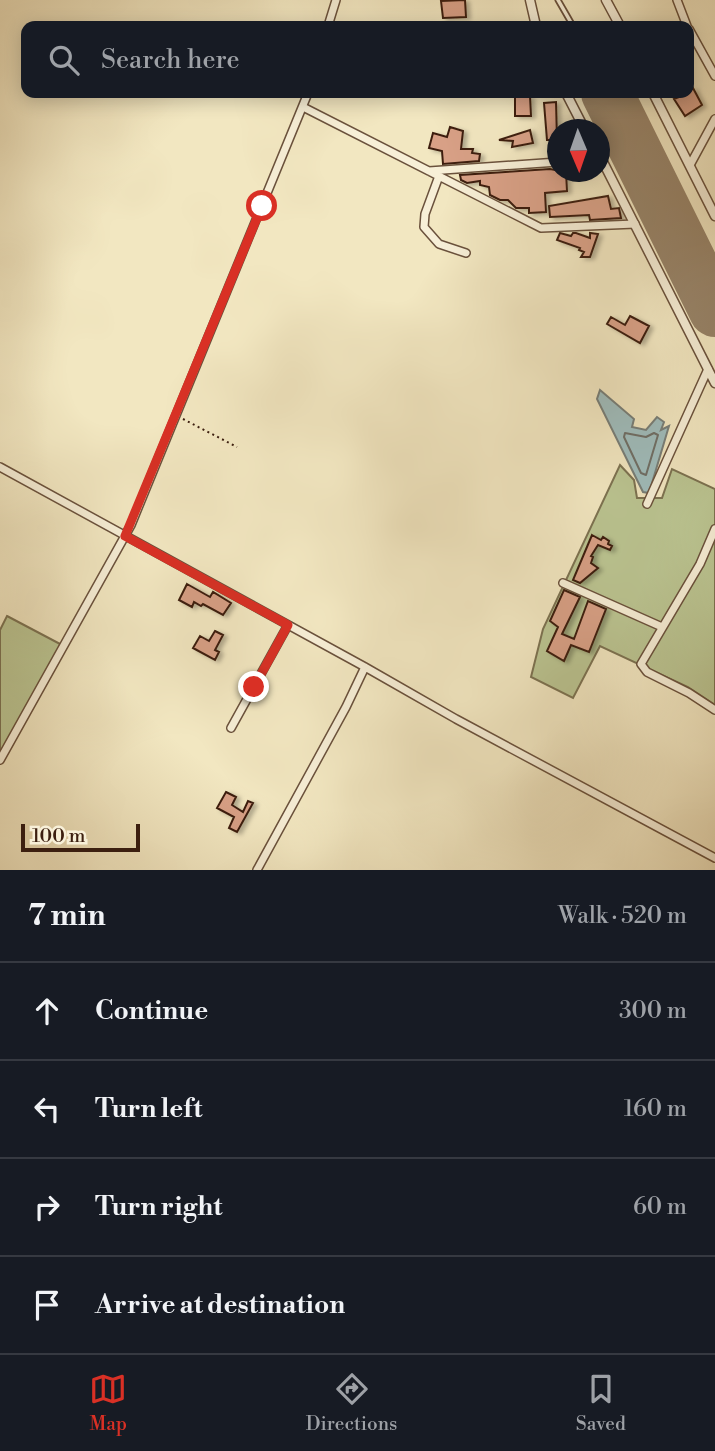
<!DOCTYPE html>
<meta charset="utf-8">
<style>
:root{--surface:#171b24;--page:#20242c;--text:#f1f3f6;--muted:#9ea1a6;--line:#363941;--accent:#d93025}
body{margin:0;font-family:"Libre Bodoni",serif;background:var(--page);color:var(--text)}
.compass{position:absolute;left:547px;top:119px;width:63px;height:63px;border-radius:50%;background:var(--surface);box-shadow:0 4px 18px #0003;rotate:178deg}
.scale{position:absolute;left:21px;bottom:18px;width:119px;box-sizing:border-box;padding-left:7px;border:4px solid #3c1f10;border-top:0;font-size:19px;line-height:24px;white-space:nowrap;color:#3c1f10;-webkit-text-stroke:5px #f7efd7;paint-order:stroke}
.stop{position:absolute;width:21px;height:21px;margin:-16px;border:5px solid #d93025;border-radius:50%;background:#fff}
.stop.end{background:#d93025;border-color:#fff;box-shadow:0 2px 7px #0008}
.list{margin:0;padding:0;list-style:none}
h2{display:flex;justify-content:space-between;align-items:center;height:91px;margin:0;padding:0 28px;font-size:30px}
h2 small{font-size:23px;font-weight:400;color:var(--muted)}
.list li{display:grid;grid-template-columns:46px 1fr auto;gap:21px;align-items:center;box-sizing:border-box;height:98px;padding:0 28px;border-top:2px solid var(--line)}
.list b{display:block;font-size:26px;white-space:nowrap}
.list em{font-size:23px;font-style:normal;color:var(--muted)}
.icon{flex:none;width:38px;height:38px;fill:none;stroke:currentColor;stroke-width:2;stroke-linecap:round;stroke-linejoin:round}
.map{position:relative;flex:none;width:715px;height:870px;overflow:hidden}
.search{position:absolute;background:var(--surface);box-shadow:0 4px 18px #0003;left:21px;right:21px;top:21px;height:77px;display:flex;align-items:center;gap:18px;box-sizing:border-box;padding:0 24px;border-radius:14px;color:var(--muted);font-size:26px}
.sheet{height:483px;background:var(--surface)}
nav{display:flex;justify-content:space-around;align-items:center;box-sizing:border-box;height:98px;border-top:2px solid var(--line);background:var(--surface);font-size:19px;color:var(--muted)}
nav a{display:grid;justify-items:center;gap:4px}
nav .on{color:var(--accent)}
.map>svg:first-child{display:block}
.green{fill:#bbc592;stroke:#7c7251;stroke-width:2}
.water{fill:#9fbdbd;stroke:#777e78;stroke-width:2}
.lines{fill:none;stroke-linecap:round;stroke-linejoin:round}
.shore{stroke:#6e6e66;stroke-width:2}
.runway{stroke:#978368;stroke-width:52}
.building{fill:#d8a086;stroke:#3c1f10;stroke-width:2;filter:url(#shadow)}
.service-casing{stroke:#6a513c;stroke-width:7}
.minor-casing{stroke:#6a513c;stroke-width:10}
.tertiary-casing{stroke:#6a513c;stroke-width:11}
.path{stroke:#3c1f10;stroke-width:2;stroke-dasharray:2 3.5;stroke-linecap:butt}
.service{stroke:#f7efd7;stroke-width:3.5}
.minor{stroke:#f7efd7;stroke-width:7}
.tertiary{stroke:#f7efd7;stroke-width:8}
.route{stroke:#d93025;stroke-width:9}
</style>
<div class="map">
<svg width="715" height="870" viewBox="0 0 715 870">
<defs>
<filter id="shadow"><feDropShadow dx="4" dy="2" stdDeviation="2" flood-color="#0004"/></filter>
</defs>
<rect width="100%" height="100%" fill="#f2e7c1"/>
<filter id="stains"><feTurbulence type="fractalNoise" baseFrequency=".00286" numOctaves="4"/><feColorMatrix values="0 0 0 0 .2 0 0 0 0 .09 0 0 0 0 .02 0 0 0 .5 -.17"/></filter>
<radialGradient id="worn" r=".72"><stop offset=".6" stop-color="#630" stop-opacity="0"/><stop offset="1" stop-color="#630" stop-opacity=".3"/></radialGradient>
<path class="green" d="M620,465l14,15 3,18h25l10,-29 43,20v216l-27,-18 -88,-41 -27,52 -42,-21 12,-48z
M7,616l55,29 -62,111v-126z"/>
<path class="water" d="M600,390l34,29 -2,8 14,3 11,-13 7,5 -3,8 8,-4 -20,67 -6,-1 -46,-93z"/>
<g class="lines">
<path class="shore" d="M625,433l21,4 8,-4 4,2 -12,40 -5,-2 -17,-36z"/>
<path class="runway" d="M607,93l108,218"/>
</g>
<path class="building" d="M465,0l1,17 -23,1 -2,-17z
M693,88l9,17 -17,11 -11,-17 15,-6z
M530,96l1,20h-16v-19z
M556,102l1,38h-10l-3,-37z
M450,127l13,4 -2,18h12l-1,4 8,1 -1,7 -36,3 -1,-13 -13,-3 4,-15 14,4z
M530,130l3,13 -21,4 1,-6 -14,-1z
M550,169l16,3 1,19 -22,2 1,19 -17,1v-5h-13l-8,-8h-8l-10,-5 -1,-8 -9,-2v-4l-13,2 -6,-3 -1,-5z
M608,196l3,13 8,-1 2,10 -31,2 -1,-5 -39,2 -1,-11z
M560,233l11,3 2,-3h3l14,5v-5l8,1 -8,23h-9l3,-5 -5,-2 1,-2 -23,-8z
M630,316l19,10 -9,17 -33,-19 4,-7 14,8z
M592,535l9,5 2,-3 6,4 -1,3 4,2 -2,4 -12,-5 -7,11 2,1 -2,6 7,5 -18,15 -7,-3z
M187,584l23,13 3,-5 18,11 -8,12 -20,-11 -2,2 -7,-4 -2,5 -13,-7z
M564,590l16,7 -18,37 12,5 14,-38 18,8 -17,43 -18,-7 -7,16 -17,-10 11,-24 -8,-6z
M215,631l8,4 -8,15 4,2 -4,8 -22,-12 7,-12 9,5z
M226,792l10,5 -4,8 11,7 5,-11 5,2 -16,29 -8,-4 5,-11 -17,-9z"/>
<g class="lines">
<g class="service-casing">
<path id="service" d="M558,0l15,26"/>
</g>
<g class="minor-casing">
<path id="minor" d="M677,0l10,26
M328,26l8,-26
M689,29l26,47
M303,107l238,121 94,-4
M690,165l25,-46
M429,171l129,-9
M439,176l-14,38 -1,13 15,17 27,9
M0,467l365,200 91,52 259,139
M647,504l61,-135
M715,529l-15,35 -59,100 6,8 42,21 26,17
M563,583l99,44
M231,728l57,-103
M0,760l131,-235 177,-432
M257,870l89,-163 19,-40"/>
</g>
<g class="tertiary-casing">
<path id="tertiary" d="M530,0l6,26
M606,0l14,26
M566,93l19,37
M653,93l62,123
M600,156l115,227"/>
</g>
<path class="path" d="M183,419l54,28"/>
<use href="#service" class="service"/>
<use href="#minor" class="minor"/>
<use href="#tertiary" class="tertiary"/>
</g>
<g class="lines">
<path class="route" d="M254,687l34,-62 -163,-89 137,-330"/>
</g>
<rect width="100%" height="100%" filter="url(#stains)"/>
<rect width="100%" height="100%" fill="url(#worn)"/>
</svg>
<svg class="compass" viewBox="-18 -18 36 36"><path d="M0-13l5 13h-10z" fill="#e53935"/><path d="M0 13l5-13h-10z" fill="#9ea1a6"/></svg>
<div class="scale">100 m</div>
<div class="stop" style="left:262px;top:206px"></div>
<div class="stop end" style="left:254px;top:687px"></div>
<div class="search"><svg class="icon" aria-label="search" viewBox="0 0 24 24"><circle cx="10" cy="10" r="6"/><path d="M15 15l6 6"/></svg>Search here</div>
</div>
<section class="sheet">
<h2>7 min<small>Walk · 520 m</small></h2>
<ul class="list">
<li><svg class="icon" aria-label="ahead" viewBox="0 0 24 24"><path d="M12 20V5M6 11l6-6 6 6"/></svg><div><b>Continue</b></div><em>300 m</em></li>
<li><svg class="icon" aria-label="left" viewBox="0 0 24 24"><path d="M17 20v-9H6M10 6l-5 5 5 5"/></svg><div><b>Turn left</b></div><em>160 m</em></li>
<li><svg class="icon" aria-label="right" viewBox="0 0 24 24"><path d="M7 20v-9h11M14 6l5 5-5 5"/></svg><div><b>Turn right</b></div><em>60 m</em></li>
<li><svg class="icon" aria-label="arrive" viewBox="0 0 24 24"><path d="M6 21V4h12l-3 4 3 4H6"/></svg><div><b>Arrive at destination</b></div></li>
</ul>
</section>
<nav>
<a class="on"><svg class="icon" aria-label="map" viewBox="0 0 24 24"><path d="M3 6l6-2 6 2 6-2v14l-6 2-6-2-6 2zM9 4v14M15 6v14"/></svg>Map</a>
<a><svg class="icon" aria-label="directions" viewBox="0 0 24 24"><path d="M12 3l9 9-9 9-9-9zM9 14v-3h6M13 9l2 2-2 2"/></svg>Directions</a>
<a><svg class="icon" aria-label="saved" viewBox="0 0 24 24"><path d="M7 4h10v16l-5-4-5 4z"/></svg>Saved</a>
</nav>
